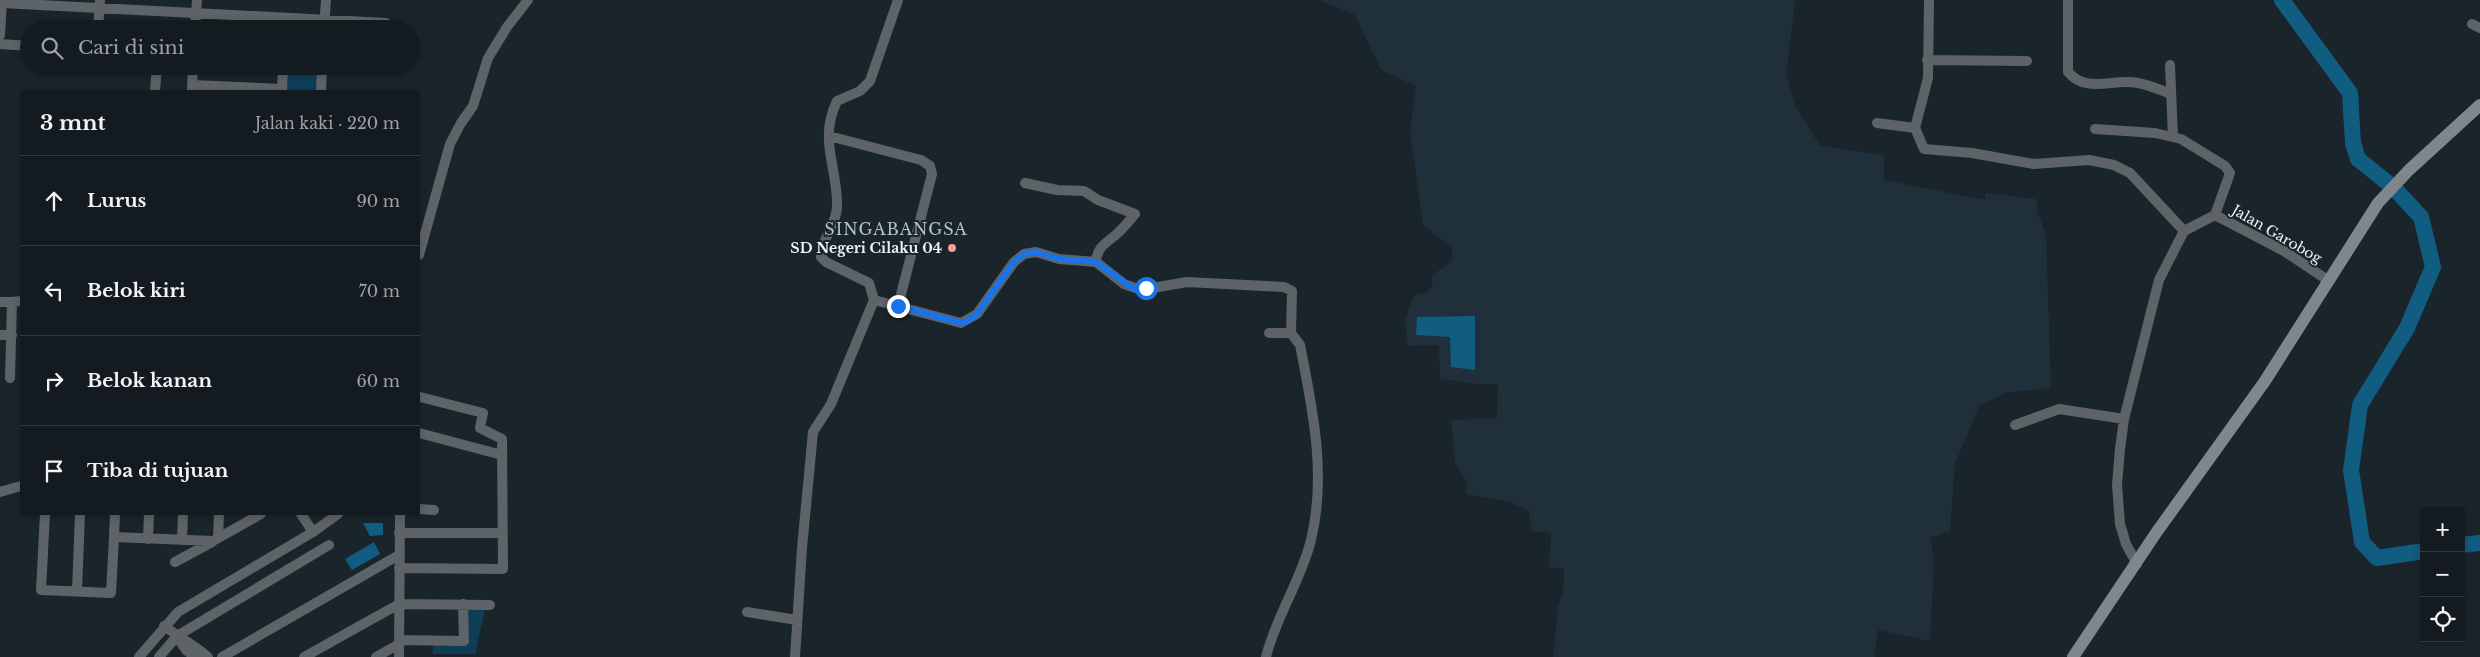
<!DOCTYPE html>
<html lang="id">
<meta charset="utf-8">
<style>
:root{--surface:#141b20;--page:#1d2429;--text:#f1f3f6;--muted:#9da1a5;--line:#33393e}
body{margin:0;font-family:"Libre Baskerville",serif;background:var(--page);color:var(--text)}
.controls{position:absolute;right:15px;bottom:15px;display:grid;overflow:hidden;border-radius:0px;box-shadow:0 2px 8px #0003}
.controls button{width:45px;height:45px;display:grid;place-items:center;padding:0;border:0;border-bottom:1px solid var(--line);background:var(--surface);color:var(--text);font:25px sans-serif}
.stop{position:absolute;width:15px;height:15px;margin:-11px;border:4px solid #1a73e8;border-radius:50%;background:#fff}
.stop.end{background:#1a73e8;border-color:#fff;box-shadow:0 1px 5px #0008}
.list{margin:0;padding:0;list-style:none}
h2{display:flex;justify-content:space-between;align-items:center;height:65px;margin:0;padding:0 20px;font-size:21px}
h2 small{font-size:16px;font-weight:400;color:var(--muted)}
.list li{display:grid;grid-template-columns:32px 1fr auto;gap:15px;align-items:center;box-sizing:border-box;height:90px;padding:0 20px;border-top:1px solid var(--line)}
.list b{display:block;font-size:19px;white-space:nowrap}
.list em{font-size:16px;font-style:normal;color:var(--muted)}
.icon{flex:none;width:28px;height:28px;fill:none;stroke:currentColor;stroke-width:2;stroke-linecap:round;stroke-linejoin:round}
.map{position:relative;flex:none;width:2480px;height:657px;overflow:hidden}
.search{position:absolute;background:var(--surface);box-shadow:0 2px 8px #0003;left:20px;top:20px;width:400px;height:55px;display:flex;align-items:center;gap:12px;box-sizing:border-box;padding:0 18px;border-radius:28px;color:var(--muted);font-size:19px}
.panel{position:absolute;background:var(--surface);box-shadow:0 2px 8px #0003;left:20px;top:90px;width:400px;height:425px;border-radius:0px}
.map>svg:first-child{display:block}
.built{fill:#1f303a}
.green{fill:#0e3e56}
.water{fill:#115c81}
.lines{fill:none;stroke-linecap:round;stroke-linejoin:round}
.river{stroke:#115c81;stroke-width:16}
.street{stroke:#5e6367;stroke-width:10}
.secondary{stroke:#7f878d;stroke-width:12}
.route{stroke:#1a73e8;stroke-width:6}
.poi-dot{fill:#f59c93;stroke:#1a242b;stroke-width:2}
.labels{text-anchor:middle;stroke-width:4;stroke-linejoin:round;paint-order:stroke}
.street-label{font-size:14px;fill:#eaf2f6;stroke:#1a242b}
.poi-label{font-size:14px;font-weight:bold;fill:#eaf2f6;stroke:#1a242b;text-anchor:end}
.quarter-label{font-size:16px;letter-spacing:1px;fill:#b3c1ca;stroke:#1a242b}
</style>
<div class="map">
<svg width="2480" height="657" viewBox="0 0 2480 657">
<rect width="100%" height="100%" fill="#1a242b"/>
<path class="built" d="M1319,0h476l-9,75 10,32 24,39 64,9v25l101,20v-7l51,6 2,14 8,22 5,153 -46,5 -26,13 -24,58 -5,67 -20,7 4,22 -4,81 -52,-11 -4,26 3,1h-324l5,-50 5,-16 1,-22 -15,-2 2,-34 -20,-2 -2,-20 -19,-9 -43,-8 -1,-13 -11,-19 -4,-42 46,-2 1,-34h-21l-37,-5 -1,-34 -31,1 -3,-26 9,-25 12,-2 7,-8 -2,-9 21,-15v-13l-29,-23 -13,-94 6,-45 -35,-16 -26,-55z"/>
<path class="green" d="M289,21l32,1v7h-32z
M287,66h32l-1,25h-32z
M468,610h17l-10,44h-42v-9h34z"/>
<path class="water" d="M1475,316v54l-24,-3 -1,-30 -34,-2 1,-18z
M363,523h20v12l-13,1z
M374,542l6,12 -28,16 -7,-11z"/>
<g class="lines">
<path class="river" d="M2282,0l68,93 3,50 5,16 35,28 28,30 12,50 -26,61 -47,77 -9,65 11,72 15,16 47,-7
M2461,545l19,-2"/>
<path class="street" d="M1929,0l-1,78 -13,50 9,21 48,4 62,11 55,-4 25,5 16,8 54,58
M2068,0v72c18,22 46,6 70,11 11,2 23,7 33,11
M2,3l384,20
M2472,24l8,4
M98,29l2,-29
M195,29l2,-29
M324,29l2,-29
M0,35l2,-35
M0,44l29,2
M1927,60l100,1
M2170,65l3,72
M193,85l89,4
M192,90l1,-24
M155,91l2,-25
M282,91l1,-25
M321,91l1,-25
M1877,123l38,5
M2095,129l60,4 26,6 44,27 5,7 -15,42
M829,136l92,24 9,6 2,8 -34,132
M1025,183l32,7 27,1 14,9 37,14c-5,6 -10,12 -16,18 -10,10 -22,13 -23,30
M2184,231l31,-16 69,36 45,30
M419,255l31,-111 11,-21 12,-17 15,-48 19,-31 21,-27
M874,300l87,23 16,-9 37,-52 10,-8 12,-2 23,7 37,3 28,22 17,6 46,-8 97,5 8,4 -1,42 9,12 2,10c12,61 24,123 9,185 -10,41 -35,76 -45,117
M0,302h12
M1269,333h22
M0,335h12
M10,378l2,-76 9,-1
M2015,425l44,-16 65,10
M419,433l83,22
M0,492l21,-6
M419,509l15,1
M45,514l-4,76 70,3 3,-56
M115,514l-1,23 99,4 48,-27
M301,514l12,18
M399,533h103
M218,538l1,-24
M148,539l1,-25
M182,540l1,-26
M175,562l37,-20
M2137,564l-11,-20 -6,-20 -3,-39 3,-36 4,-30 35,-139 25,-49
M399,568l104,1 -1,-130 -22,-11 3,-15 -63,-16
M77,591l3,-77
M747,612l50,8
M164,626c15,11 30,19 44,31
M177,637l9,13 9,7
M399,640l65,1 -1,-37
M139,657l39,-45 135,-80 25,-18
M159,657l18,-21 152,-91
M222,657l177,-102
M304,657l95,-53 91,1
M376,657l23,-13
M399,657l1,-141
M795,657l7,-109 11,-116 18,-28 43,-104 -5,-17 -43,-21 -5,-5c1,-20 16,-33 16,-51 1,-38 -19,-66 0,-105l23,-10 10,-10 28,-81"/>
<path class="secondary" d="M2073,657l83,-124 109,-152 113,-178 31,-33 71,-65"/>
</g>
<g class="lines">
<path class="route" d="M898,306l63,17 8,-3 8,-6 37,-52 10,-8 12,-2 23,7 37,3 38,27 12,-1"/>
</g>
<circle class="poi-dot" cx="952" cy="248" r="5"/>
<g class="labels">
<g class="street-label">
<text transform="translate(2277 234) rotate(30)" y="5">Jalan Garobog</text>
</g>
<g class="poi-label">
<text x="942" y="253">SD Negeri Cilaku 04</text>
</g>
<g class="quarter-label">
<text x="896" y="235">SINGABANGSA</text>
</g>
</g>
</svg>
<div class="controls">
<button>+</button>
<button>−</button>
<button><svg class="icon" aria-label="locate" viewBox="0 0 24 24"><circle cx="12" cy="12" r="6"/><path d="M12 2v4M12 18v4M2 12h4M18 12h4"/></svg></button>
</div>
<div class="stop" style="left:1146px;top:288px"></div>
<div class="stop end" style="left:898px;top:306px"></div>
<div class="search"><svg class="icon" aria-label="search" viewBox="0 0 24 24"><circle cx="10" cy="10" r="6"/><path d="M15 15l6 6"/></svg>Cari di sini</div>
<section class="panel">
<h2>3 mnt<small>Jalan kaki · 220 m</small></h2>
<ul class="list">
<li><svg class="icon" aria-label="ahead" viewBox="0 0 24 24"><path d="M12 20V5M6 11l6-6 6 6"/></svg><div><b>Lurus</b></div><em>90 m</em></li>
<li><svg class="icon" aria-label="left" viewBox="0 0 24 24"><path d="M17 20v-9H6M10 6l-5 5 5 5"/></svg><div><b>Belok kiri</b></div><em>70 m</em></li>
<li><svg class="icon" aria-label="right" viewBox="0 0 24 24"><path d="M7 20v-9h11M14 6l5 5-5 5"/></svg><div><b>Belok kanan</b></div><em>60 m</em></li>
<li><svg class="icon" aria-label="arrive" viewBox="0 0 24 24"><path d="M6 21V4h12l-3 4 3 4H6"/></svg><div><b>Tiba di tujuan</b></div></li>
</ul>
</section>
</div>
